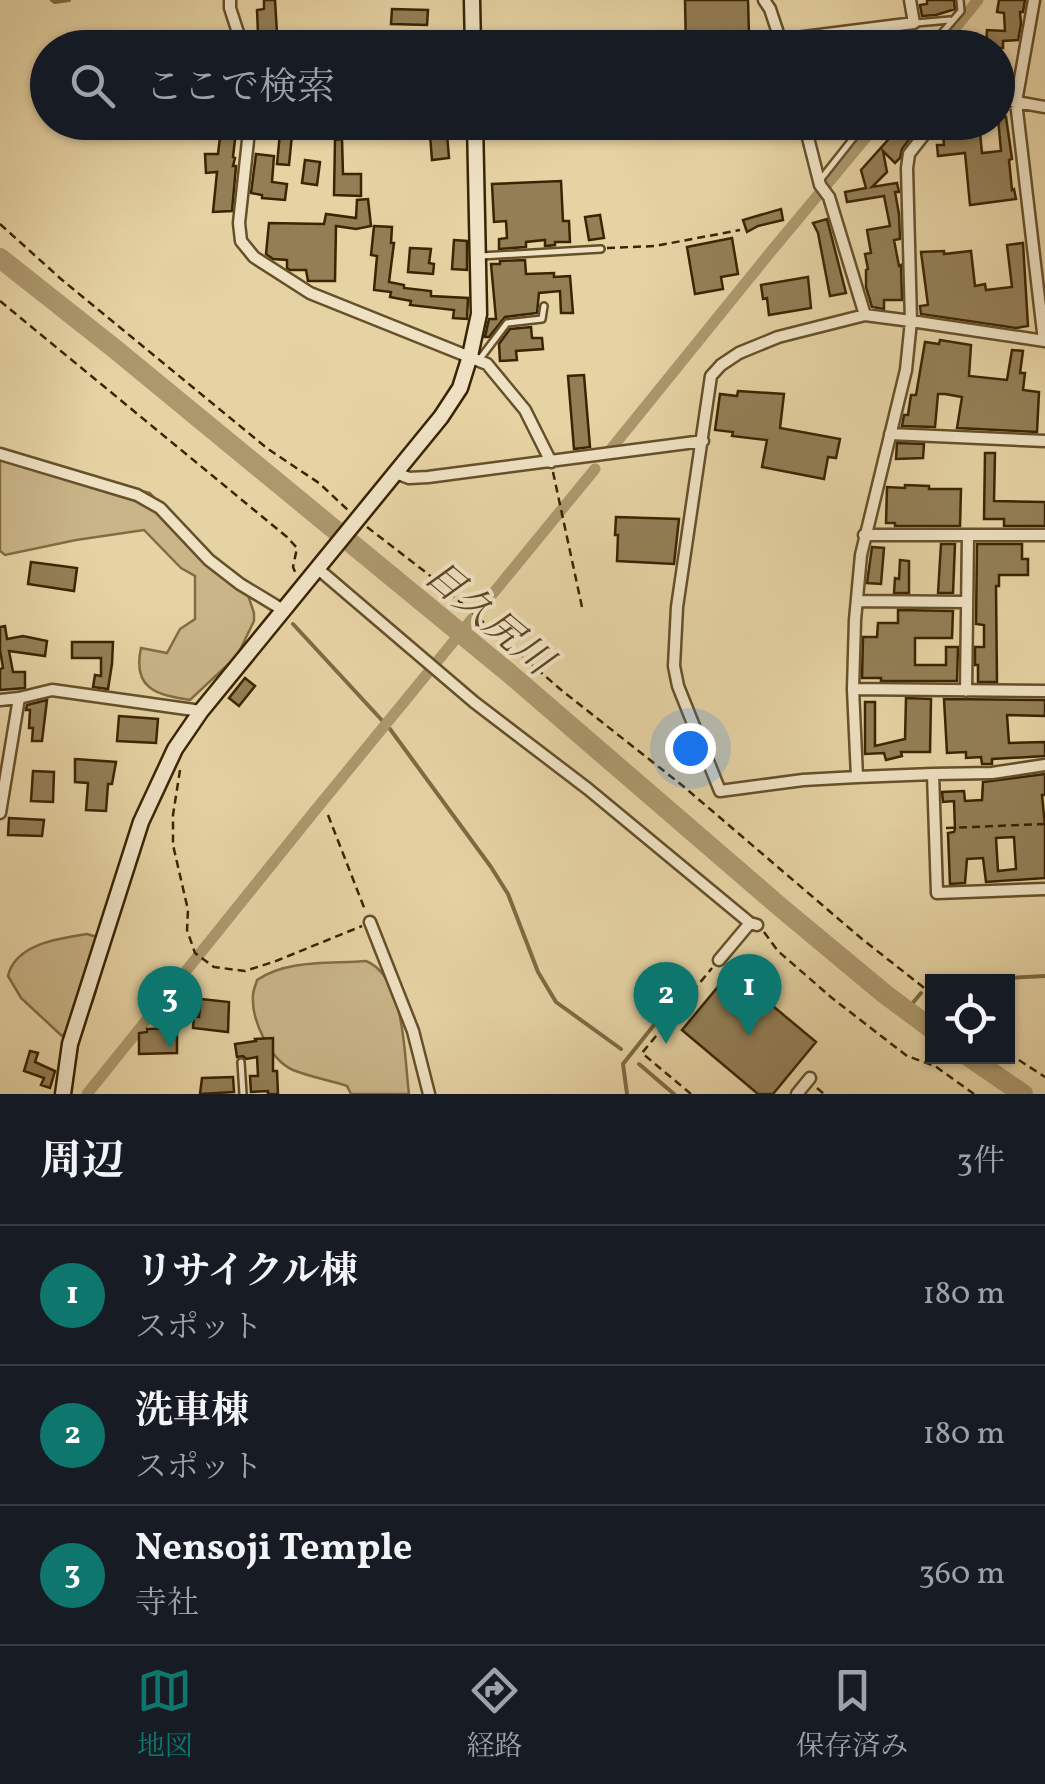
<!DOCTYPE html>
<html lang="ja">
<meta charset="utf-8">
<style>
:root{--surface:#171b24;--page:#242831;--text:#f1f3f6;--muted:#9ea1a6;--line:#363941;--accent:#0f766e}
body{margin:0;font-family:Vollkorn,"Noto Serif JP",serif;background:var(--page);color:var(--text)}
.controls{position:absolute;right:30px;bottom:30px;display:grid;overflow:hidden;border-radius:0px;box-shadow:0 2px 8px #0004}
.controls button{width:90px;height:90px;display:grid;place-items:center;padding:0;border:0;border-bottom:2px solid var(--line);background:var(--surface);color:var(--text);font:50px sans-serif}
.you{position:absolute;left:690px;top:748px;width:35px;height:35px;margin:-25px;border:8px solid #fff;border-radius:50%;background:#1a73e8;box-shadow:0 0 0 15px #1a73e833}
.badge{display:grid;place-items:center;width:65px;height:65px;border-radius:50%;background:var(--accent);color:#fff;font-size:32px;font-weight:700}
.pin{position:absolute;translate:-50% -82px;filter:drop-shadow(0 2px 5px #0008)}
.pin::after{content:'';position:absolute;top:52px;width:35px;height:30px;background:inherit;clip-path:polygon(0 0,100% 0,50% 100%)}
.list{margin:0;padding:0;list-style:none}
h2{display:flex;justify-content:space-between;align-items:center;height:130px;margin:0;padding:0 40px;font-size:42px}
h2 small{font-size:32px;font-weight:400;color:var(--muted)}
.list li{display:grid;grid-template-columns:65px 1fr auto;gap:30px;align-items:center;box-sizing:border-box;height:140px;padding:0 40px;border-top:2px solid var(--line)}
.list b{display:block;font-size:38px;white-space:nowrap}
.list p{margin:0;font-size:32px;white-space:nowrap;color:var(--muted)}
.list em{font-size:32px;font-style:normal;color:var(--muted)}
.icon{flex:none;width:55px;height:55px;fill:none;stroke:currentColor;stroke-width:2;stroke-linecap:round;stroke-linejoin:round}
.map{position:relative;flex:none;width:1045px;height:1094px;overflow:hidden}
.search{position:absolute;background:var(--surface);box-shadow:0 2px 8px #0004;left:30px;right:30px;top:30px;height:110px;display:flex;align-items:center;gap:25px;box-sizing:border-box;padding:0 35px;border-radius:55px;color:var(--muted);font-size:38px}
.sheet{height:550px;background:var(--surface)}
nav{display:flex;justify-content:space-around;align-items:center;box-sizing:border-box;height:140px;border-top:2px solid var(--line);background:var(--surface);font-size:28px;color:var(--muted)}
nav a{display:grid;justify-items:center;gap:5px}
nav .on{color:var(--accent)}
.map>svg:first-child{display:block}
.green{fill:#c9b588;stroke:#826c44;stroke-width:2.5}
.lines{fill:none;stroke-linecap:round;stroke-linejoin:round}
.stream{stroke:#7e6a42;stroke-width:4}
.canal{stroke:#ac986d;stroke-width:11}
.river{stroke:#ac986d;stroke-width:20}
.building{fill:#937f56;stroke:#3a2401;stroke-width:2.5;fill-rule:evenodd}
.lane-casing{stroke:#65502a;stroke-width:10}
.street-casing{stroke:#65502a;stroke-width:15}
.secondary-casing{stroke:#3a2401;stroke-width:19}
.path{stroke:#3a2401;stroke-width:2.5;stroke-dasharray:8 5;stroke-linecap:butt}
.lane{stroke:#efe2c4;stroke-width:5}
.street{stroke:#efe2c4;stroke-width:10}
.secondary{stroke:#efe2c4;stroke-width:14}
.labels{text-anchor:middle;stroke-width:8;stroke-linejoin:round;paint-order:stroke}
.water-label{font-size:38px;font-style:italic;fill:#5c4721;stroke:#efe2c4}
</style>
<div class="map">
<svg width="1045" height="1094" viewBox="0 0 1045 1094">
<rect width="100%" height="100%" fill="#e6d3a4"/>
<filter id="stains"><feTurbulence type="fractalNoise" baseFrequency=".002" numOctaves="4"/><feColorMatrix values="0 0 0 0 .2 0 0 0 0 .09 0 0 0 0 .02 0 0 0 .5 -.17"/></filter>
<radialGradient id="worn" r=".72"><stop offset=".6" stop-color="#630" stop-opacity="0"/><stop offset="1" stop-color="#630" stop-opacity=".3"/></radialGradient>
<path class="green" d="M0,460l82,15 68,18 45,52 52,47 7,21v8l-17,35 -47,44c-33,-5 -58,-11 -49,-52l26,5 13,-24 15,-10v-43l-14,-8 -37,-38 -68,10 -71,15 -5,-4z
M87,934l13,4c0,26 0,61 -18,81 -6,6 -14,11 -20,17l-41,-38 -13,-22c7,-32 52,-38 79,-42z
M366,961c40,16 38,96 43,133h-58l-4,-8c-18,-6 -37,-9 -54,-16 -23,-10 -42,-50 -40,-75 0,-5 3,-10 4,-15 30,-21 74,-16 109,-19z"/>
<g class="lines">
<path class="stream" d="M52,0l3,2 14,-2
M293,624l97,105 101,138 17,27 30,78 18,30 65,47
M934,982l111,-6
M907,1010l14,-17
M639,1064l35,30
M627,1094l-4,-30 58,-73"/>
<path class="canal" d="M939,48l39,-48
M611,449l162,-200 106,-127
M87,1094l226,-281 282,-344"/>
<path class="river" d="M0,258l115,91 394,324 270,233 107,89 46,34
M968,1056l55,38"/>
</g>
<path class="building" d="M264,0h11l2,33 -19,1 -1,-24 7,-1z
M685,0h63l1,35 -24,1 -2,12h-37z
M927,0h27l1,9 -19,6 -14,1 -2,-11 7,-1z
M999,0h26l-2,12h-3l1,12 -3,16 -15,1v7h-17l1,-18 18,1 -1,-18 -7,-1z
M392,9l36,1 -1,15 -36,-1z
M1006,117l6,42 -3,1 3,30 2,-1 2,10 -46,6 -5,-52 -27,3 -1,-11h7l-1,-11 11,-1 -1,-5 18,-2 -1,-4h9l3,31 19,-2 -3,-33z
M226,122h11l-4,35 2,1 -2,8h3l-4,45 -19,1 4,-40 -11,1 -1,-19h13l2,-17 7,1z
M273,122h23v3l26,-2v9l-30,3 -3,30 -12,-1 3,-31h-7z
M429,122h17l3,36 -17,2z
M904,122h18l-20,27 -2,9 -5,5 -12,-12 4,21 -15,15 25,-4 2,9h-4l4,22 1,25 -6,1 5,26 2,-1 1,35h-18v9l-12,-2 -6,-20v-17l2,-1 -3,-15 6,-1 -4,-23 23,-4 -6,-30 -37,6 -2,-10 21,-4 -5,-18z
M342,139l1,35h18v22l-27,-1 1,-55z
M256,154l18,2 -2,26 15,2 -2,16 -23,-2v-3l-11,-2z
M305,160l15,2 -3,23 -15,-2z
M561,181l2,40h6l1,21h-15v3l-10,1v-6l-19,2v5l-27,2v-10l8,-1 -1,-17 -12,1 -2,-38z
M368,199l3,27 -15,3 -20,-3 -1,55h-27l-2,-11h-16l-3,-2v-8l-14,-1 -7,-5 3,-31 55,1 2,-10 30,4 1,-18z
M781,209l2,11 -25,6 -11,6 -4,-12z
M600,215l4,23 -15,2 -4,-23z
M827,219l19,74 -16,3 -12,-63 -5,-10z
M374,226l18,1 -1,16h3l-5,39 15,3v3l27,3v5l37,2 -1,21 -14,-1 1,-8 -44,-5 1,-4 -21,-4 1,-5 -17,-2 3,-34 -6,-1z
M732,238l6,36 -17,3 2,12 -28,5 -8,-47z
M454,240l13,1v29l-15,-1z
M1023,243l5,83 -12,2 -95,-14 -1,-8 8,-1 -7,-53 23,-1v3l27,-3 4,35 10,-2 1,6 26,-3 -5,-42z
M410,248l21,1 -2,14 5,1 -1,10 -25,-2z
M525,260l1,14 28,-1v4l16,-1 3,37h-12l-1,-22 -21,2 -2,20 -32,4 -16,20h-4l4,-18h7l-5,-55h9v-3z
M808,277l3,31 -42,7 -2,-17 -4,1 -2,-14z
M531,327l1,11h10l1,11 -27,2 1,9 -17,1 -1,-17 11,-15z
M940,340l31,5 -2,31 38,4 5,-30 11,1 -3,22h5l-2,17 16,2 -2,40 -80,-4 5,-31 -17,-3h-7l-3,33 -33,-1 2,-11h4l3,-20h5l9,-53 14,2z
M584,375l6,72 -16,2 -6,-73z
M738,391l46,3 -4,34 60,11 -4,19 -8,-1 -4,22 -62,-12 5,-27 -35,-4 1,-4 -18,-2 5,-36 17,2z
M897,443l27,1 -1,14 -27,1z
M985,453h10l-1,48 51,1v24h-41v-7h-20z
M905,485l24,1v3h32l-1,37h-65v-3h-9l1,-36 18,1z
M616,517l63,2 -5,45 -57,-3 1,-26h-3z
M941,544h14l-2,49h-15z
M977,544h45v15h6v16h-29v11h-3l1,96h-19v-17h-3v-18h9v-22l-8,-1z
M872,547l12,1 -3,36 -14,-1z
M900,560l9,1v32h-15l1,-15 4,1z
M31,562l46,6 -3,23 -46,-7z
M898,610l55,1 -1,27h-37v27h31v-18h12l-1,34h-76v-3h-19l1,-41h14l1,-14h20z
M5,626l2,13 16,-3 24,5 -2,15 -36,-5 4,21h12v16l-25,2v-21l3,-1 -3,-18v-23z
M72,642h41l-1,22 -4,25 -15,-2 2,-12 6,1v-18h-29z
M245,678l10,8 -16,20 -10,-8z
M906,698l25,1 -1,53h-29l1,4 -16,4 -2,-7 -19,1v-52h10v44l30,-7z
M944,699l101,1v16l-38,-1 2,28 36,-1v14l-53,3v5h-10l-1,-7 -15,1v-6l-19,1z
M47,700l-5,41h-10l1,-13h-4l1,-18h-4l1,-5z
M119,716l39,3 -2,24 -39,-2z
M75,759l41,3 -4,22h-4l-2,27 -20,-1 2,-27 -13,-1z
M33,771l21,1 -1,30 -22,-1z
M1045,774v21h-3l3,31v52l-59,4 -3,-24 -16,1 -2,24 -15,1 -2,-51 6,-1 1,-3 -1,-28 -11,1 -1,-10 22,-1 1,10 17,-1 1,-18zM1014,837l2,32 -18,2 -2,-33z
M9,818l35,2 -2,16 -34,-1z
M731,971l85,71 -43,52h-15l-76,-64z
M201,999l28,3 -1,30 -35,-4 1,-12 5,1z
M177,1028v25l-38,1v-21l8,-1v-3z
M273,1038v33h4l1,23h-10v-3l-17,1 -1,-16h8l-1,-19 -11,2 -3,-3 -6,1 -2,-13 21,-3 -1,-2z
M30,1051l8,2 -3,9 20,9 -5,17 -9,-3 3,-7 -20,-7z
M233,1077l1,15 -34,2 2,-16z"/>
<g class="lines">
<g class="lane-casing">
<path id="lane" d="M916,23l34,-3
M862,30l4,18
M929,48l32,-37 -1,-11
M821,179l45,-57
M481,256l120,-7
M479,360l28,-37 35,-4 2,-13
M241,1062l2,32"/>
</g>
<g class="street-casing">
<path id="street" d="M230,0v8l13,40
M764,0l6,9 13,39
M1034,0l-18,102 29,5
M780,40l134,-17 -4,-23
M998,98l18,4 28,239
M250,122l-11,101 2,18 13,16 56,36 177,71 38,46 26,52
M804,122l16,63 9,12 36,118
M1045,341l-134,-20 -5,49 -45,185 -6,65 -2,69 4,88 76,-3 4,119 108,-4
M890,434l155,7
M0,454l137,41 23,13 49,52 31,24 43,26
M396,473l13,5 19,-1 275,-36
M864,535h181
M317,568l157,134 114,87 162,134 7,2
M857,601l110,1
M853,689l192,2
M966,691l2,-156
M0,700l19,-2 33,-8 149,21
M933,774l59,-1 53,-8
M857,777l-54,3 -83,11 -42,-105 -4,-20 3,-59 34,-231 10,-11 18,-12 39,-16 87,-22 46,6 -4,-153 2,-14 25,-32
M0,813l19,-115
M370,922l43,109 16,63
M719,960l31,-37
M797,1094l13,-16"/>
</g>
<g class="secondary-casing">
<path id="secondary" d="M472,0l1,48
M63,1094l7,-50 71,-222 34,-73 26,-38 240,-294 19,-29 10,-32 9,-42 -4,-192"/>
</g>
<path class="path" d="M0,224l61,55 207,170 51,34 31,29
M607,248l48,-2 85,-16
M0,301l287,236 10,11 -4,19 3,7
M553,472l29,135
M367,527l61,47 132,115 123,97 179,153 70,55
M180,770l-7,45v30l15,65 -1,20 8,23 19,14 31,4 31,-10 86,-35
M328,815l37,95
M946,828l99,-4
M764,932l14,19 54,47 75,58 28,10 39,28
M1008,1053l37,24
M817,1088l7,6
M691,1094l-49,-41 70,-85"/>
<use href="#lane" class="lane"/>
<use href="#street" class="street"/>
<use href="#secondary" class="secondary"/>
</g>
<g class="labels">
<g class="water-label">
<text transform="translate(489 617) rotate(40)" y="13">目久尻川</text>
</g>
</g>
<rect width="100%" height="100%" filter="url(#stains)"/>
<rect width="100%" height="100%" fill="url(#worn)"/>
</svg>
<div class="controls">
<button><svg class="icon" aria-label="locate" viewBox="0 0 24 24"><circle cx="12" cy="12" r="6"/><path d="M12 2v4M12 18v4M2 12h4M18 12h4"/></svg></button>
</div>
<div class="you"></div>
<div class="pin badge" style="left:749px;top:1036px">1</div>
<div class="pin badge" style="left:666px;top:1044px">2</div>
<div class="pin badge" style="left:170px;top:1048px">3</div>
<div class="search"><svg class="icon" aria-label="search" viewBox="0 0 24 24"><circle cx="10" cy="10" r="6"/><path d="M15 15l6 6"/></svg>ここで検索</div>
</div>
<section class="sheet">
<h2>周辺<small>3件</small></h2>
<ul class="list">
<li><span class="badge">1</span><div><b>リサイクル棟</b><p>スポット</p></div><em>180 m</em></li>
<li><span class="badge">2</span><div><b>洗車棟</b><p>スポット</p></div><em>180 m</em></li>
<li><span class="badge">3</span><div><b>Nensoji Temple</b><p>寺社</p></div><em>360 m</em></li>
</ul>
</section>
<nav>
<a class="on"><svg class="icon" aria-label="map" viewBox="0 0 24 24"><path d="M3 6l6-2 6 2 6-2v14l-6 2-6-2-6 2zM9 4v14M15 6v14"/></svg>地図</a>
<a><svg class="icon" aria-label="directions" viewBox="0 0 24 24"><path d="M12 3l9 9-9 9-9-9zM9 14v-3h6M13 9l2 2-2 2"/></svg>経路</a>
<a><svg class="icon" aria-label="saved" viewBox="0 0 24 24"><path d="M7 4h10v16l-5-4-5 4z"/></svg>保存済み</a>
</nav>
